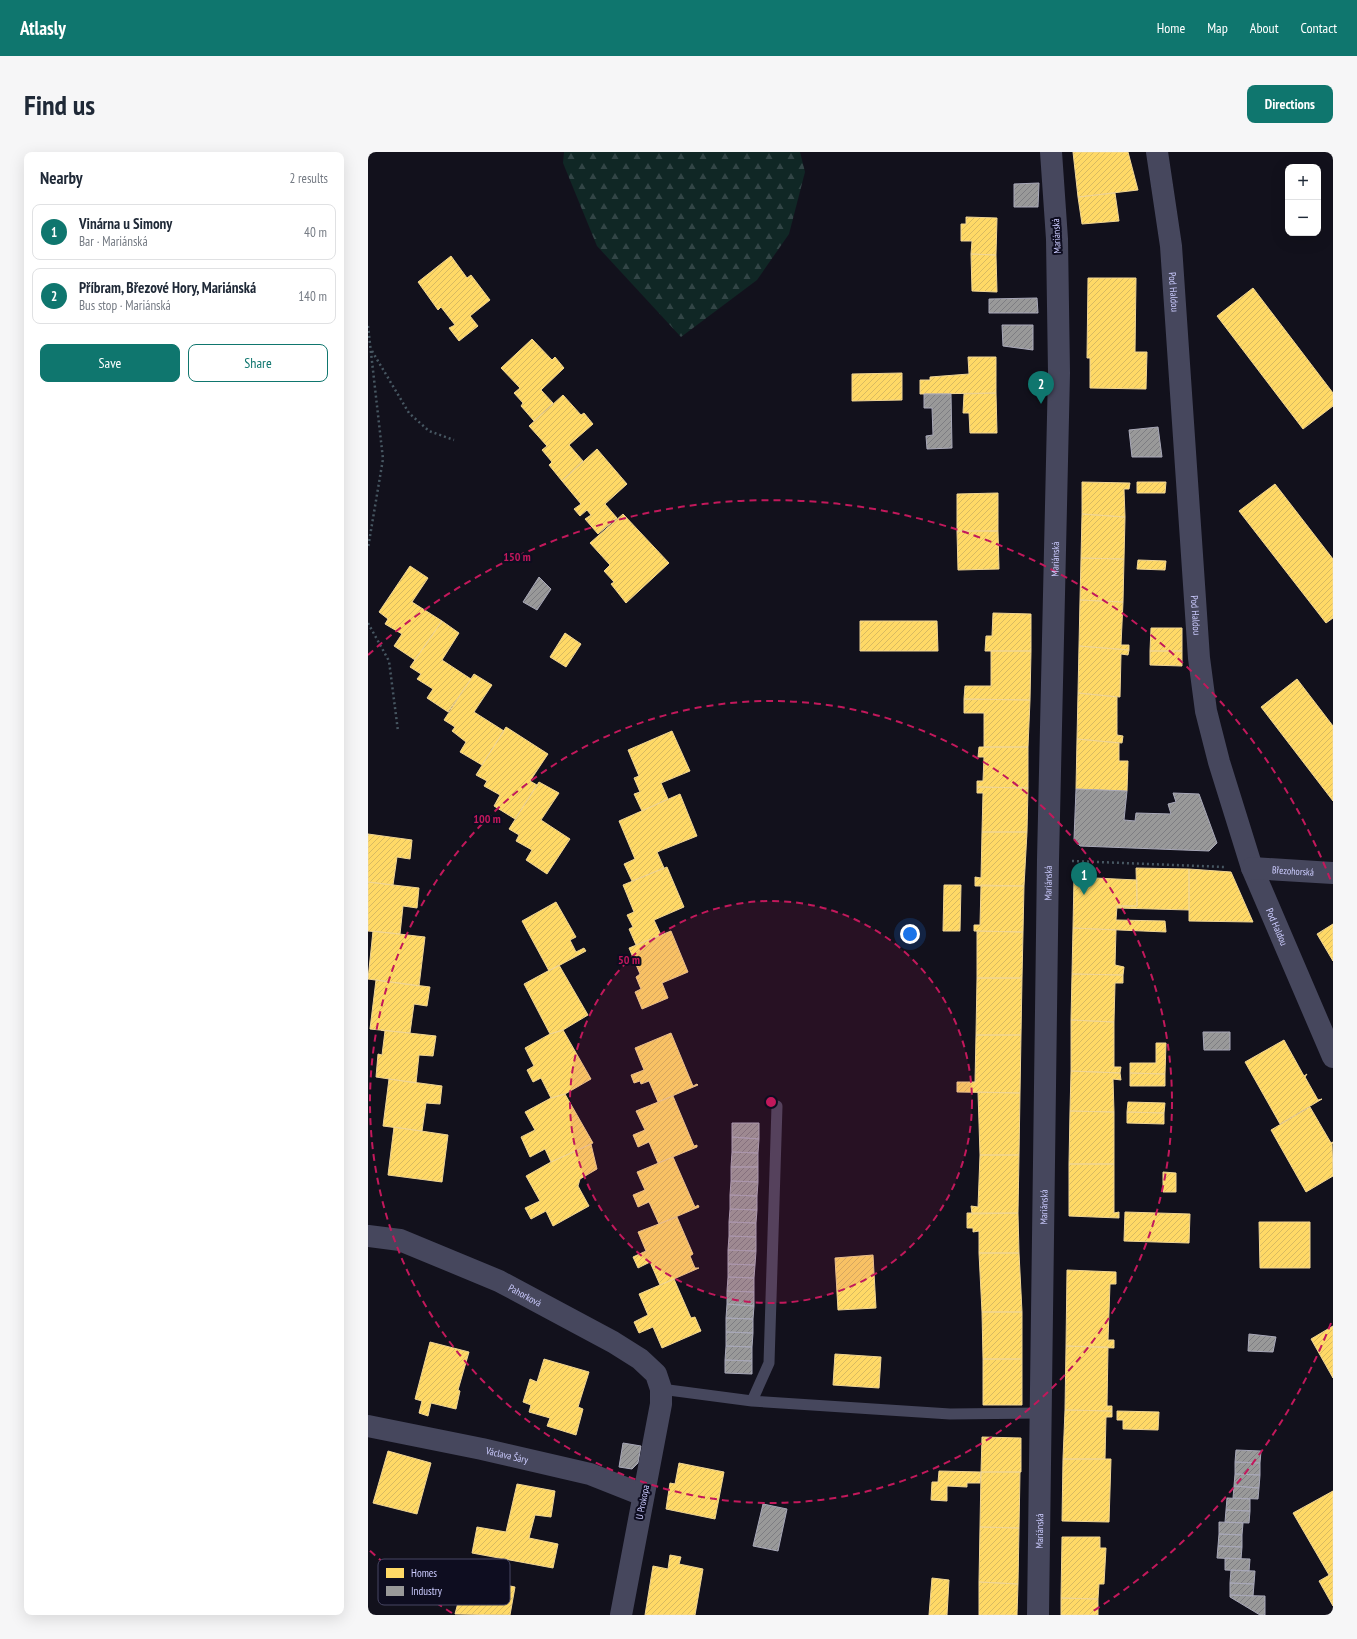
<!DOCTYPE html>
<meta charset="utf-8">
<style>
:root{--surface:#fff;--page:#f6f6f7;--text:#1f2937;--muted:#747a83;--line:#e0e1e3;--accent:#0f766e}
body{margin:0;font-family:"PT Sans Narrow",sans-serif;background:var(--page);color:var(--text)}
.controls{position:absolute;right:12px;top:12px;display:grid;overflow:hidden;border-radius:8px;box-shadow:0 4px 16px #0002}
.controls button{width:36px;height:36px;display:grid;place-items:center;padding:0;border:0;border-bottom:1px solid var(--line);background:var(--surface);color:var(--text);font:20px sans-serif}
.you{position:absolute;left:542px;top:782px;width:14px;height:14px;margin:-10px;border:3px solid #fff;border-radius:50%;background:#1a73e8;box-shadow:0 0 0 6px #1a73e833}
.badge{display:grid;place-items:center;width:26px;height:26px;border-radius:50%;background:var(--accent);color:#fff;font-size:13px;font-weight:700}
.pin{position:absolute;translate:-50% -33px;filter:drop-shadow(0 1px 2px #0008)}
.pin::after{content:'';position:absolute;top:21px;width:14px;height:12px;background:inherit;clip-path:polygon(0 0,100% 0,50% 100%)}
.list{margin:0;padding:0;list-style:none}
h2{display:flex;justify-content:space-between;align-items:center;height:52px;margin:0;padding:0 16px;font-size:17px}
h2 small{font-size:13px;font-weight:400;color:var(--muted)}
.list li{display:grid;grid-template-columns:26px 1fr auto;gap:12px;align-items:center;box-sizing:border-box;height:56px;margin:0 8px 8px;padding:0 8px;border:1px solid var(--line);border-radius:8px}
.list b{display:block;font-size:15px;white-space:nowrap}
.list p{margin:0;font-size:13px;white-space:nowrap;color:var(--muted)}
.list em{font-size:13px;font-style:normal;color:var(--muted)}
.actions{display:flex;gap:8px;padding:12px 16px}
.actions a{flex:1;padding:9px 0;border:1px solid var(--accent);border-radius:8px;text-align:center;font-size:14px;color:var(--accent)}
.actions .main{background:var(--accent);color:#fff}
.map{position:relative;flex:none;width:965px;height:1463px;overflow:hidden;border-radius:8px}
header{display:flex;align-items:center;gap:24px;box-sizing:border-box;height:56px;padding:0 20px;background:var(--accent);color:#fff}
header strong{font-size:19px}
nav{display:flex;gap:22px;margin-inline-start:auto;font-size:14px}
.intro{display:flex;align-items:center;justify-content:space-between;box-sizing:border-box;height:96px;padding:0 24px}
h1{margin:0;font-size:28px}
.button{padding:10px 18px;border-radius:8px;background:var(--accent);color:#fff;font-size:14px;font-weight:700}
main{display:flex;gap:24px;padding:0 24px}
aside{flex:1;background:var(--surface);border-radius:8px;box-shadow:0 4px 16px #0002}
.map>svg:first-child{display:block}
.forest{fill:url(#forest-firs)}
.homes{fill:url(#homes-hatch);stroke:#f0d594}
.industry{fill:url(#industry-hatch);stroke:#a8a8b8}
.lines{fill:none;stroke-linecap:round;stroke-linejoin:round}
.path{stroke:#475762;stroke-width:2.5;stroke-dasharray:2 3;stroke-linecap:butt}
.service{stroke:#46475d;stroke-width:11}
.minor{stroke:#46475d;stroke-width:22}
.ring{fill:none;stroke:#c2185b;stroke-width:2;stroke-dasharray:7 5}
.labels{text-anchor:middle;stroke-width:4;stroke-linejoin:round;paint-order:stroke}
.street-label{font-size:10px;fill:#ccf;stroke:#0e0d20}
.key{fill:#0e0d20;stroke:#474663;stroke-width:1}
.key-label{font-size:11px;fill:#ccf}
.centre{fill:#c2185b;stroke:#0e0d20;stroke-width:2}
.ring-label{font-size:12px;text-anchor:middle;font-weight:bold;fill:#c2185b;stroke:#0e0d20;stroke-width:4;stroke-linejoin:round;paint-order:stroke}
</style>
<header>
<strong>Atlasly</strong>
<nav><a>Home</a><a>Map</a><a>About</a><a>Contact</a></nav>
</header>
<div class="intro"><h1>Find us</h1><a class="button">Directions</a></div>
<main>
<aside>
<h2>Nearby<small>2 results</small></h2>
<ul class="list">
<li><span class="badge">1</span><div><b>Vinárna u Simony</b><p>Bar · Mariánská</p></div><em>40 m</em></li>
<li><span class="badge">2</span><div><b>Příbram, Březové Hory, Mariánská</b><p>Bus stop · Mariánská</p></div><em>140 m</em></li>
</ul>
<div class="actions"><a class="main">Save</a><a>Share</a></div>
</aside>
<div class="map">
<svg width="965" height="1463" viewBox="0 0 965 1463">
<defs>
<pattern id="forest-firs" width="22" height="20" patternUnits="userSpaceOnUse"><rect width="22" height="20" fill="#102725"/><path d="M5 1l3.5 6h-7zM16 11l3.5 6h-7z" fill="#324546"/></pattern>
<pattern id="homes-hatch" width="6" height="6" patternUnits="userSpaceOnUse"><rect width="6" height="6" fill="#ffd966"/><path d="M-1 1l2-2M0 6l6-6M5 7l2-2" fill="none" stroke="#d8ba61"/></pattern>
<pattern id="industry-hatch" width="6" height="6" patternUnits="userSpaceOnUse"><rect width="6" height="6" fill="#999"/><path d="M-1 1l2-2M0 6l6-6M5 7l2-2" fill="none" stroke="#7d7d82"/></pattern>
</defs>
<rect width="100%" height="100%" fill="#12111c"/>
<path class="forest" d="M196,0h236l5,20 -16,62 -32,46 -76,57 -84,-91 -34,-83z"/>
<path class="homes" d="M705,0h55l10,38 -60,7z
M747,41l4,28 -37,3 -4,-27z
M598,65l31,1 -1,37 -25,-1 1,-13h-11v-17h5z
M603,102l25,1 1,37 -25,-1z
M83,104l16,22 4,-3 19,25 -20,16 8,10 -19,15 -10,-13 6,-3 -14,-18 -3,3 -20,-28z
M720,126h48l-1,74h12l-1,37 -56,-1v-30h-3z
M885,136l80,105v13l-30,23 -86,-113z
M164,187l20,21 3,-3 9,11 -23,22 12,13 -19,18 -13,-15 2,-3 -9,-10 6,-5 -19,-20z
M600,205h28v36l-76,1v-14h10v-3l39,-3z
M534,221v27l-50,1v-27z
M628,241l1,40h-27l-1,-20h-6l1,-19z
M195,243l18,20 3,-2 9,11 -24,21 14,16 -21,20 -13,-16 3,-3 -10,-12 5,-4 -18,-20z
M229,297l30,35 -22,20 12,14 -19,16 -13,-15 6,-4 -4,-5 -7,6 -6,-7 7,-5 -19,-23z
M714,330l48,1 -1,6h-5l1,28 -43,-3z
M769,330h29l-1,11h-28z
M907,332l58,75v59l-7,5 -87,-112z
M630,341v38h-41v-37z
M255,362l46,49 -43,40 -15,-19 3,-2 -10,-11 6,-6 -20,-22z
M714,362l43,3 -1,42 -43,-1z
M589,379h41l1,38 -41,1z
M713,406l43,1 -1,43 -43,-2z
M770,408l28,1 -1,9 -28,-1z
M42,414l18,12 -16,24 30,19 -27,39 -21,-14 8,-12 -17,-10 3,-5 -9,-7z
M712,448l43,2 -2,43h8v5l-50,-4z
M625,461l38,1v37h-46l1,-15h6z
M74,469l17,12 -17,27 29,19 -23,33 -21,-14 6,-9 -16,-10 4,-5 -11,-7z
M492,469h77l1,30h-78z
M783,476h31v23h-32z
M197,481l16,11 -15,23 -16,-10z
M711,494l50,4 -1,5 -7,-1 -1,43 -42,-4z
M623,499h40l-1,49 -66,-1 1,-13h26z
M782,499h32v15l-32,-1z
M106,522l18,11 -18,27 30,19 -22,34 -22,-13 6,-10 -14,-11 3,-4 -11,-7z
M929,527l36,47v75l-72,-94z
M710,541l39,4v38l6,1 -1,7 -45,-4z
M596,547l66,1 -2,47h-44v-34h-20z
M138,575l42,27 -18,27 7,4 -22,34 -21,-13 6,-11 -16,-9 3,-5 -11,-6z
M304,579l18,40 -29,12 7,16 -26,12 -8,-17 6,-2 -6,-14 5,-2 -11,-26z
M709,587l42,4v18h9l-1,30 -51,-2z
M611,595h49v41l-51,-1v-6h6l1,-24h-6z
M171,630l20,11 -18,27 29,19 -23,35 -21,-14 6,-10 -16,-9 3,-6 -10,-6z
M609,635l51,1 -1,44h-45l1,-39h-6z
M312,642l17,42 -40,16 7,16 -32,13 -8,-17 11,-5 -16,-38z
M614,680h45l-3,54h-49v-9l6,1z
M0,682l44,6 -2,19 -13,-2 -4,28 -25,-3z
M299,715l17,40 -30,13 7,15 -25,10 -7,-16 4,-2 -6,-12 7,-3 -11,-27z
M768,716l53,1v41l-72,-2v-2h20z
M821,717l42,3 22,50 -64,-1z
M706,725l63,3v26h-20l-1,14 49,1 1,11 -93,-4z
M0,730l51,6 -2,20 -14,-2 -3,28 -32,-3z
M576,733h17l-1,46h-17z
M613,733l43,1 -1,46 -49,-1v-6h6z
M188,750l20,35 -6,3 6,12 8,-4 2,3 -37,20 -27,-50z
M965,772v37l-16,-27z
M705,776l43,2 -1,35 9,2 -1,8 -51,-1z
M5,779l52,6 -6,49 -51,-7z
M303,779l17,41 -26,11 6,15 -26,11 -7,-17 6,-3 -5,-12 4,-3 -11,-26z
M609,779l46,1 -1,46h-45z
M191,813l29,50 -25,15 -13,4 -26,-50z
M704,822l51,1v8h-8l-1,39 -43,-2z
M609,826h45l-1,57h-45z
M8,828l54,7 -3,19 -13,-2 -4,29 -40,-4z
M703,868l43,2v45h7l-1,6 -49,-2z
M13,878l55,6 -3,20 -14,-1 -3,28 -40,-6 2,-23 4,1 3,-24z
M195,878l28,49 -26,15 -14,4 -10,-20 -8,4 -6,-12 7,-4 -9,-18 25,-14z
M303,881l22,53 4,-2 1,1 -40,17 -9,-21 -8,3 -1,-3 -6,2 -3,-8 13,-5 -9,-22z
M608,883h45l-1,58 -63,-1v-10h18z
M916,888l20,36 3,-2 -2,3 13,23 4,-1 -42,25 -35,-62z
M788,891h10l-1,31 -35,-1v-10h26z
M703,919l49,2 1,7 -8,-1 1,33 -44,-1z
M762,921l35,1v12h-35z
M21,927l53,7 -2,18 -14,-1 -4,28 -39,-5z
M610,940l42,1 -1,62h-39z
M197,942l28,49 -42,19 -6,-13 -15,8 -9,-20 14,-7 -10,-18 26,-14z
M305,944l21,50 3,-1v2l-39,16 -9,-21 -11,5 -5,-12 12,-5 -9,-19z
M760,950l37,1 -1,10 -37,-1z
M942,955l21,36 2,-1 -1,2 1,32 -27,16 -35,-62z
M702,959l44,1v52h-45z
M759,960l37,1v11l-37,-1z
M26,975l54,8 -6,47 -54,-7z
M223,992l6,25 -17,10 -2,7 11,20 -36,20 -7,-15 -15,8 -6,-11 15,-7 -14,-25 25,-14z
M612,1003h39l-1,58 -46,1 -1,-8 7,1z
M305,1005l22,50 3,-2 1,2 -40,17 -10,-22 -11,5 -5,-12 12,-5 -8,-18z
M701,1012h45v49l5,-1v6l-50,-2z
M795,1020l13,1v19h-13z
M757,1060l65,2 -1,29 -65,-2z
M599,1061h51l1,40h-40v-22l-6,1v-4h-6z
M309,1065l16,37 -3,2 5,12h4l-39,17 -10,-23 -12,6 -5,-11 13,-6 -8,-19z
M891,1070h51v46h-50z
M611,1101h40l3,59h-40z
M505,1103l3,53 -38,2 -3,-52z
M699,1118l49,2v12h-6l-2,56h6v8l-48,-2z
M306,1127l17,39 4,-1 6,14 -39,17 -9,-21 -14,6 -5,-11 14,-7 -9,-21z
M614,1160h40v47h-39z
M965,1174v52l-22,-39z
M62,1190l39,10 -11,38 2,1 -4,18 -25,-6 -3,13 -9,-3 3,-12 -7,-2z
M698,1194l42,1 -1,59h5v5l-47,-1z
M467,1202l46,3 -2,31 -46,-3z
M176,1207l45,13 -11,35 5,2 -7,26 -29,-9 3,-8 -21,-6 2,-7 -8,-3 7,-23 7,3z
M615,1207h39v46h-39z
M697,1258l47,1v6h-6l-1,42h-42z
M749,1259l42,1 -1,18 -35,-1v-9h-6z
M614,1285l39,1v34h-40z
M20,1299l43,12 -14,51 -44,-11z
M695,1307h48l-2,63 -47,-1z
M311,1311l45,9 -9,47 -49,-10 4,-26 5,1z
M571,1319l42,1 -1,11h-13v4l-20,-1v15l-16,-1 1,-18h6z
M613,1320h39l-1,56 -39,-1z
M149,1332l38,7 -4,26 -16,-2 -6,23 29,6 -5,24 -81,-15 5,-26 29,5z
M965,1339v82l-4,2 -36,-62z
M612,1375l39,1 -1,56 -39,-2z
M694,1385h38v11h6l-2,36h-5l-1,15 -37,-1z
M302,1403l11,2 -2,7 24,5 -8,46h-50l8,-49 15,3z
M965,1421v33l-14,-25z
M103,1426l44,9 -5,28 -55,-1 4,-15 8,1z
M564,1426l17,2 -2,35h-18z
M611,1430l39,2 -1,31h-38z
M693,1446l37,1v16h-37z"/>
<path class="industry" d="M671,31l-1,24h-24v-23z
M669,146l1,15h-49v-14z
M634,173h31v25l-30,-4z
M556,242h27l1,54 -25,1 -1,-13 7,-1 -1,-27h-8z
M790,275l4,30h-30l-3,-27z
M171,425l12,12 -14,21 -14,-8z
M708,637l51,2 -3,29 11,1 1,-8 35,1 -3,-10 8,-2 -3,-9 26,1 18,49 -8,8 -129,-5 -6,-7z
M835,880h27v18h-26z
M364,971h27v16l-27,-2z
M364,985l27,2 -1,14 -26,-1z
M364,1000l26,1v14h-27z
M363,1015h27v15l-27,-1z
M363,1029l27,1 -1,14 -27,-1z
M362,1043l27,1v14l-27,-1z
M362,1057l27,1 -1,13 -27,-1z
M361,1070l27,1v14l-27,-1z
M361,1084l27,1v14l-28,-1z
M360,1098l28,1 -1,14 -27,-1z
M360,1112l27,1 -1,13 -26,-1z
M360,1125l26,1v14l-27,-1z
M359,1139l27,1v14l-27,-2z
M359,1152l27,2 -1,13 -27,-1z
M358,1166l27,1v14l-27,-1z
M358,1180l27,1 -1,14 -26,-1z
M881,1182l27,3 -3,15 -25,-1z
M358,1194l26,1v14l-27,-1z
M357,1208l27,1v13l-27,-1z
M255,1291l18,3 -3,17 -6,6 -13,-2z
M868,1298l25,1 -1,12 -25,-1z
M867,1310l25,1v12l-25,-1z
M867,1322l25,1 -1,13 -25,-2z
M866,1334l25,2 -1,11 -25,-1z
M859,1346l23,1v12l-24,-1z
M395,1352l24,5 -9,42 -25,-5z
M858,1358l24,1 -1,12 -24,-1z
M851,1370l24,1 -1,12 -23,-1z
M851,1382l23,1v12l-24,-1z
M850,1394l24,1 -1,12 -24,-1z
M857,1406l25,1 -1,12 -24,-1z
M863,1418l24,1 -1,13 -24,-1z
M862,1431l24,1 -1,12 -23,-1z
M862,1443l35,1v19h-5l-30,-18z"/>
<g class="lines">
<path class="path" d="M0,174l15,133 -15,89
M4,199l37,62 20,18 25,9
M0,471l21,38 9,70
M704,709l153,6"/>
<path class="service" d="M293,1237l91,12 198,13 91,-1
M384,1249l17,-38 8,-257"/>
<g class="minor">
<path id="s1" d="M789,0l14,94 28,412 7,53 13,51 33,106 81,189"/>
<path id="s2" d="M884,716l81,5"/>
<path id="s3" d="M0,1084l32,4 99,41 114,61 27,17 16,15 5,15v15l-40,211"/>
<path id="s4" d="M0,1274l114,23 108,25 53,21"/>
<path id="s5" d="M670,1463l10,-755 11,-487 -2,-134 -6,-87"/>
</g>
</g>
<circle cx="403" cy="950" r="201" fill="#c2185b" fill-opacity=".12"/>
<g class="ring">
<circle cx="403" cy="950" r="201"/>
<circle cx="403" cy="950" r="401"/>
<path d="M963 1171A602 602 0 0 1 722 1461M84 1461A602 602 0 0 1 0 1397M0 503A602 602 0 0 1 963 729"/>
</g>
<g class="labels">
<g class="street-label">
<text transform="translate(688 84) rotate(-93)" y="4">Mariánská</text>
<text dy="4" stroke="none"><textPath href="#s1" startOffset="141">Pod Haldou</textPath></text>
<text dy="4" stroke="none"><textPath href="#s5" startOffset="1056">Mariánská</textPath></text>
<text dy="4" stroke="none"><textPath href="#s1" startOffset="465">Pod Haldou</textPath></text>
<text dy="4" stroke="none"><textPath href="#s2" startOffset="41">Březohorská</textPath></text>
<text dy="4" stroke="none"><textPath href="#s5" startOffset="732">Mariánská</textPath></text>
<text dy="4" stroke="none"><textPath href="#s1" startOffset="789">Pod Haldou</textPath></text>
<text dy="4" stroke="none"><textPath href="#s5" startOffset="408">Mariánská</textPath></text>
<text dy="4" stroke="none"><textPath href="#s3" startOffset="169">Pahorková</textPath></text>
<text dy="4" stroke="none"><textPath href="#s4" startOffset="142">Václava Šáry</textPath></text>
<text transform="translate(274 1350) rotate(-79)" y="4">U Prokopa</text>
<text dy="4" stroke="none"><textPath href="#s5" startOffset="84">Mariánská</textPath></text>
</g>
</g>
<rect x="10" y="1407" width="132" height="46" rx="6" class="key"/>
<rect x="18" y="1416" width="18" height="10" fill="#ffd966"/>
<rect x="18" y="1434" width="18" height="10" fill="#999"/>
<g class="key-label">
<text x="43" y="1425">Homes</text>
<text x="43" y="1443">Industry</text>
</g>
<circle cx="403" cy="950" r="6" class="centre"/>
<g class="ring-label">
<text x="149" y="409">150 m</text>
<text x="119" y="671">100 m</text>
<text x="261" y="812">50 m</text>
</g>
</svg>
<div class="controls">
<button>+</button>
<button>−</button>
</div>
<div class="you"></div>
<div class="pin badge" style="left:716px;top:743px">1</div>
<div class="pin badge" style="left:673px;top:252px">2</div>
</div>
</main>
